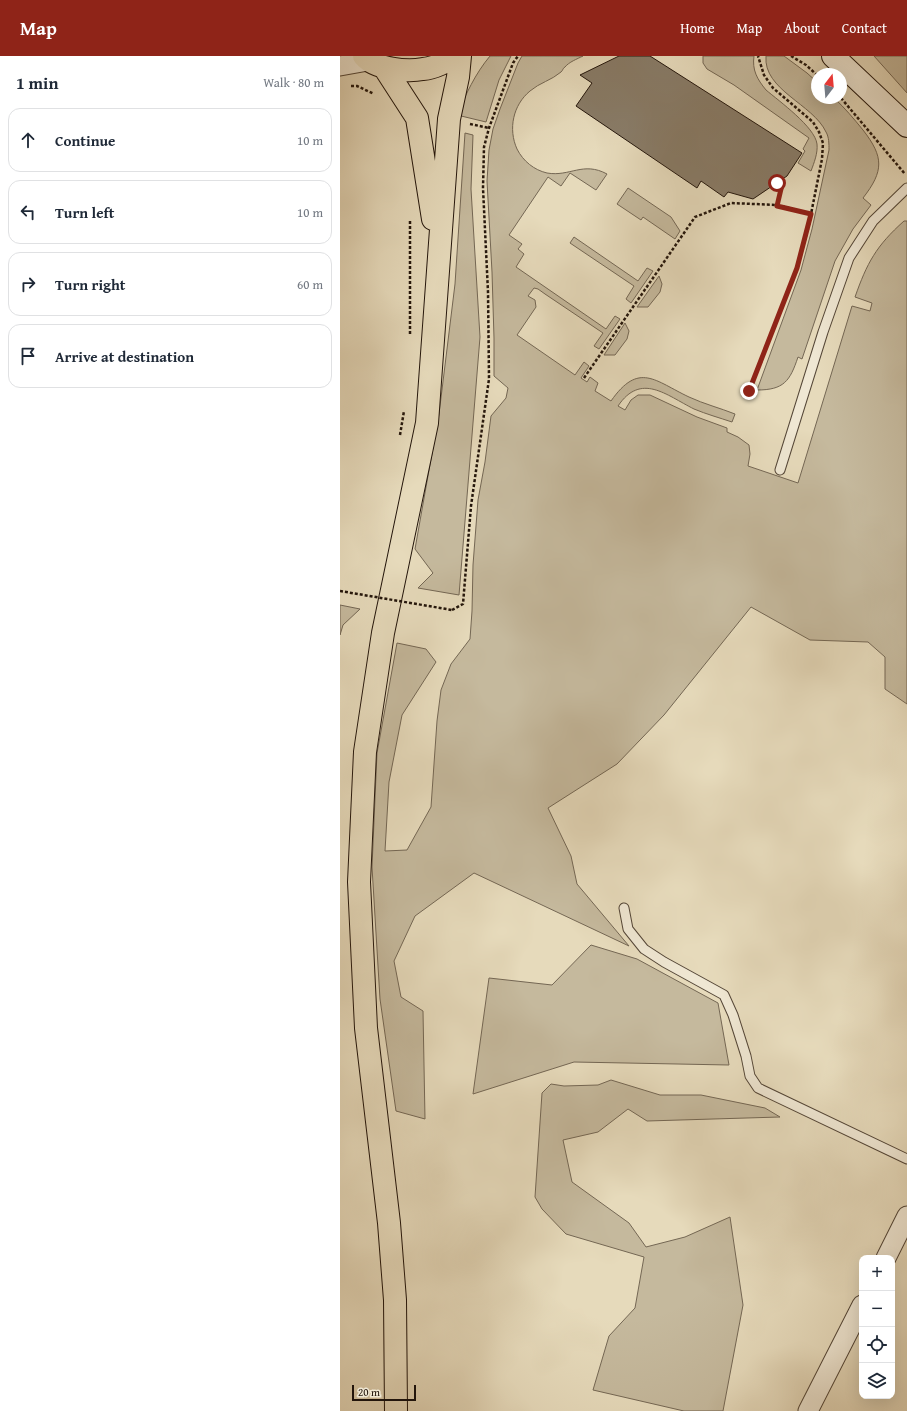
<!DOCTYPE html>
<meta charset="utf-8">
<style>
:root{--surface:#fff;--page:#f6f6f7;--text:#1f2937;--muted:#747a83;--line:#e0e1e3;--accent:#8f2418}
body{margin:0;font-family:"Gentium Book Plus",serif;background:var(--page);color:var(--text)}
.controls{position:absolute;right:12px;bottom:12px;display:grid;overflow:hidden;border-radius:8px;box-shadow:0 4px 16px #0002}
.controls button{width:36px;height:36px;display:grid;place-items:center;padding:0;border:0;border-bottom:1px solid var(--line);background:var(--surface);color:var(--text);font:20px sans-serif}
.compass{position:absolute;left:471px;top:12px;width:36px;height:36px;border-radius:50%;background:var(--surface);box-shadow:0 4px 16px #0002;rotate:16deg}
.scale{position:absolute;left:12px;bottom:10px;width:64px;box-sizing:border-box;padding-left:4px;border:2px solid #23150b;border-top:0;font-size:11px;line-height:14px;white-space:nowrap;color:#23150b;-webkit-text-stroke:3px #efe7d3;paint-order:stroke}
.stop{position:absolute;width:12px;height:12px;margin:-9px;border:3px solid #8f2418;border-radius:50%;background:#fff}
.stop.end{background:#8f2418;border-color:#fff;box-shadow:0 1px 4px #0008}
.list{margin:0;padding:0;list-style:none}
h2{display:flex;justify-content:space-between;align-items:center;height:52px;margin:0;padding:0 16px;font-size:17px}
h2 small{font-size:13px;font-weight:400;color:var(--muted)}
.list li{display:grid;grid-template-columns:26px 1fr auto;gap:12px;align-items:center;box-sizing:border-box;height:64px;margin:0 8px 8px;padding:0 8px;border:1px solid var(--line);border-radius:12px}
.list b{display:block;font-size:15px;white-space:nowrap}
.list em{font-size:13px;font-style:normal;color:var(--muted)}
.icon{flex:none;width:22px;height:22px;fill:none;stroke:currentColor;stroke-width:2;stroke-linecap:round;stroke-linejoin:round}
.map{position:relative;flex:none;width:567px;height:1355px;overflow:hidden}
header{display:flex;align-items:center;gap:24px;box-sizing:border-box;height:56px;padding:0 20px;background:var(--accent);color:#fff}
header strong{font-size:19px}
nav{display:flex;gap:22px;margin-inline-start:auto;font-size:14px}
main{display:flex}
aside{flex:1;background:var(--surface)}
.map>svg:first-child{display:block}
.green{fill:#c5b99d;stroke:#746754}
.building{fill:#887b67;stroke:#23150b}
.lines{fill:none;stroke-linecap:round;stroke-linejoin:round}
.lane-casing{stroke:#544637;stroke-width:11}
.street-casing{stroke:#544637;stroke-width:21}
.secondary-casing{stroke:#23150b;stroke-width:24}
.highway-casing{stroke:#23150b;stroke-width:24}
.path{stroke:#23150b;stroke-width:2.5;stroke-dasharray:3 2;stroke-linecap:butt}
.lane{stroke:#efe7d3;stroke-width:9}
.street{stroke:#efe7d3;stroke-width:19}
.secondary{stroke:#efe7d3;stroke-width:22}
.highway{stroke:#e6dabb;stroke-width:22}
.path-bridge{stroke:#23150b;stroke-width:2.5;stroke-dasharray:3 2;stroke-linecap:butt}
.route{stroke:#8f2418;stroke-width:5}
</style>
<header>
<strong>Map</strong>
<nav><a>Home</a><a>Map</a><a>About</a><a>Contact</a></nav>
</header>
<main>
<aside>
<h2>1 min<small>Walk · 80 m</small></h2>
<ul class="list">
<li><svg class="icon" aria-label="ahead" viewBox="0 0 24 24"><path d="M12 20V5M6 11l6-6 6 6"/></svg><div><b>Continue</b></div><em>10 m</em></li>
<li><svg class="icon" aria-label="left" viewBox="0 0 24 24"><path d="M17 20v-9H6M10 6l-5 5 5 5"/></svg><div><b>Turn left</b></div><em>10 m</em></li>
<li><svg class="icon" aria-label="right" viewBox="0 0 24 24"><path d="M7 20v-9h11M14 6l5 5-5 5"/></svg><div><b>Turn right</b></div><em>60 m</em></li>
<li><svg class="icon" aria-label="arrive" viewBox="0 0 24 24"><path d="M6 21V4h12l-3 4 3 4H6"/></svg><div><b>Arrive at destination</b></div></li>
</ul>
</aside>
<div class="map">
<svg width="567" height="1355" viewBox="0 0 567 1355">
<rect width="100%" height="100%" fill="#e6dabb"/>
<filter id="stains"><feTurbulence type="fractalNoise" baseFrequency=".005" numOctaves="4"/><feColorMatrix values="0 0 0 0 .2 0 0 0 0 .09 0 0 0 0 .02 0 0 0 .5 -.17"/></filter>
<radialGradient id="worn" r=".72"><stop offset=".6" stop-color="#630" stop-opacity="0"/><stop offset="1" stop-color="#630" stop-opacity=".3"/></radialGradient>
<path class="green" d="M150,0h21l-12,24 -13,42 -29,-7c9,-21 18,-41 33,-59z
M182,0h61c-6,3 -14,6 -18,11 -3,2 -1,2 -4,5 -9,8 -22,11 -31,19 -17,14 -22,38 -13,58 6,12 17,21 30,24 23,4 36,-12 60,1l-11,16 -26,-17 -9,13 -13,-9 -39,58 13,9 -4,5 6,5 -8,13 90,62 9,-13 5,3 -21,30 -5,-3 9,-13 -58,-39 -7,-5 -4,-1 -6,8 7,4 1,7 -19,28 58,40 9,-13 5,4 -8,12 6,4 3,-5 8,6 -3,8 16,10c28,-40 44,-20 78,-4 15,7 31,11 46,17l-3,8c-12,-4 -26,-8 -38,-13 -28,-14 -53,-37 -76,-3l7,4 6,-10 7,-5h12l47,22 30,11v4l11,5 11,8 1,9 -2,12 50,17 54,-177 18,5 2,-8 -17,-6c12,-34 21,-51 49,-76h3v483l-22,-15v-32l-17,-15 -58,-2 -59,-33 -87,108 -47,49 -69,44 23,48 6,28 52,62 -155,-73 -59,43 -21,45 7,36 22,14 2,108 -29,-8 -16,-112 -8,-132 5,-114 20,-110 29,6 10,13 -34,53 -13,67 -4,69 22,-1 24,-43 6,-86 4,-31 10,-26 19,-25 2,-28 1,-46 5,-65 7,-38 6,-46 15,-18 2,-10 -14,-12v-38l-2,-66 -5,-91 2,-31 4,-21 7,-20 18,-46z
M363,0h51c-2,14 3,23 12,34 13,11 49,37 51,54 1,9 -3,19 -6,27l-13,-8 7,-12 -2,-2 6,-11 -75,-53 -27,-16 -4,-6z
M426,0h18l23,17 10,9v16h17c11,10 20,21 29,32 21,27 21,41 0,68l8,7 -18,24 -18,32 -33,98 -4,-2c-8,24 -14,33 -41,33l44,-120 11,-41 17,-79c0,-6 0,-13 -3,-18 -13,-28 -63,-42 -60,-76z
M534,0h33v37z
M125,77l8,2 -2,54 9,148 -21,258 -41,-7 15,-15 -18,-24 24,-135 16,-130z
M288,132l43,29 9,14 -5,8 -32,-22 -2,3 -24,-16z
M234,181l64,44 9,-13 6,3 -22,32 -5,-4 8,-13 -64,-43z
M319,220l3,8 -2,8 -12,15h-11z
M285,267l4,8 -2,8 -12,16h-11z
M0,549l20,4 -17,16 -3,10z
M251,889l46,14 81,44 11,62 -155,-3 -101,32 16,-116 63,7z
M271,1024l49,15h41l64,13 15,9 -133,4 -19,-12 -30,23 -35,8 9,42 57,41 17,24 39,-10 45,-20 13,88 -20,106h-39l-91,-21 16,-54 26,-28 9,-51 -78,-23 -24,-25 -7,-12 7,-104 9,-9 13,2 34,-1z"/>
<path class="building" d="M279,0h31l152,97 -15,23 -34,23 -25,-7 -4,5 -23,-16 -4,7 -121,-82 16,-23 -12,-8z"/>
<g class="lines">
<g class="lane-casing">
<path id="lane" d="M440,414l43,-138 26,-74 24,-37 34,-33
M284,852l4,21 16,20 20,13 60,33 9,20 13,41 4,20 8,12 149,71"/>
</g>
<g class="street-casing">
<path id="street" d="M0,10l28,-5
M546,1202l21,-42
M468,1355l54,-106"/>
</g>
<g class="secondary-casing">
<path id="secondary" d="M493,0l74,70"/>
</g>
<g class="highway-casing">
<path id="highway" d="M24,0c11,13 43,16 59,13 12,-1 22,-7 32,-13
M44,11l33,51 16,101
M56,1355l-1,-111 -6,-77 -23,-195 -7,-146 6,-130 18,-119 44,-210 22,-304 9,-42 2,-21"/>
</g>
<path class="path" d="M451,0l15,9 11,10
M11,30h6l17,8
M501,42l64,76
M130,68l19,4
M437,149l34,9
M70,165v113
M244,322l111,-161 36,-14 46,2 4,-16 -4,-6
M409,335l48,-123 11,-39 14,-70 1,-16 -4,-11 -6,-10 -40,-34 -9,-13 -6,-19
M60,379l4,-24
M112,554l11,-6 8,-98 18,-127 -1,-87 -5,-104 1,-41 5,-19 24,-65 5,-7"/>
<use href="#lane" class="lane"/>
<use href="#street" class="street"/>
<use href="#secondary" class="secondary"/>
<use href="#highway" class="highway"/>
<path class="path-bridge" d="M0,535l112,19"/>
</g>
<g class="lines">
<path class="route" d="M409,335l48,-123 14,-54 -34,-8 4,-17 -4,-6"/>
</g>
<rect width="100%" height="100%" filter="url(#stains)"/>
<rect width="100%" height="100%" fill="url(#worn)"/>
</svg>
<div class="controls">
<button>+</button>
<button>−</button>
<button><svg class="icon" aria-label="locate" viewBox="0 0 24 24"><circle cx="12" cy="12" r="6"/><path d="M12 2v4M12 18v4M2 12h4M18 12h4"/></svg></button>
<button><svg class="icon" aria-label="layers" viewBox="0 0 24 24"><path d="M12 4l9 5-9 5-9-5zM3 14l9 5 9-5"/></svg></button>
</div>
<svg class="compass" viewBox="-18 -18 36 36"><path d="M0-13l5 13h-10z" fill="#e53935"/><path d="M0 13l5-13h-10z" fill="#747a83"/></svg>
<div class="scale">20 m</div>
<div class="stop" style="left:437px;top:127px"></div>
<div class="stop end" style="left:409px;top:335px"></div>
</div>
</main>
